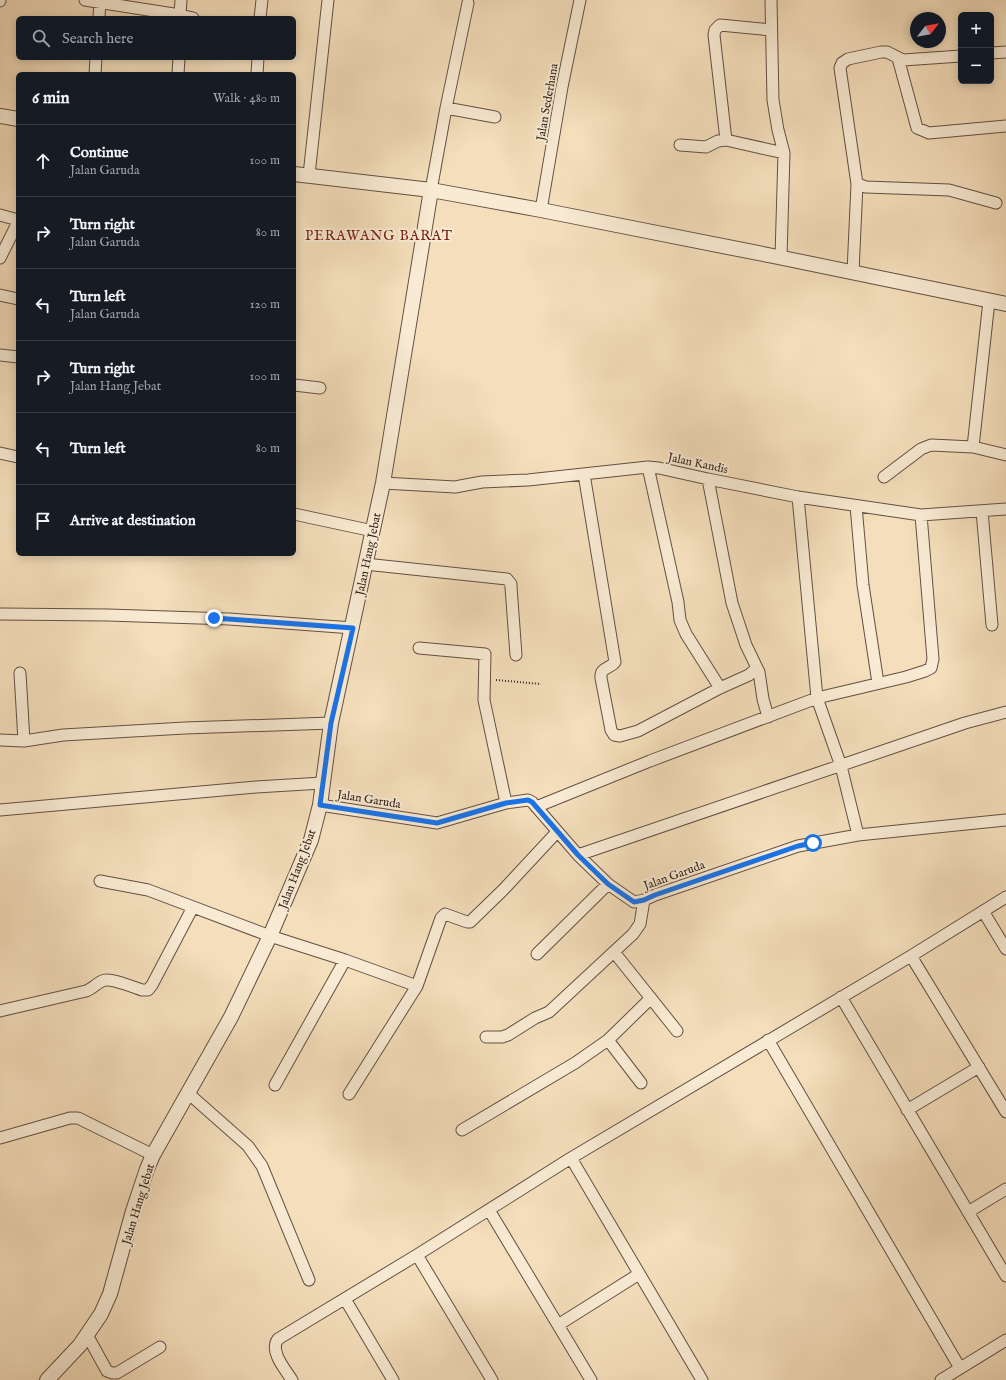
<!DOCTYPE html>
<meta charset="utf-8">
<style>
:root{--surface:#171b24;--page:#242831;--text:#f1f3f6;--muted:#9ea1a6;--line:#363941}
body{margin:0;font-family:"IM FELL English",serif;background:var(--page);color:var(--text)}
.controls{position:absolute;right:12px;top:12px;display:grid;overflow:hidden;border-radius:6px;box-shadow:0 2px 10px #0003}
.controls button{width:36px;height:36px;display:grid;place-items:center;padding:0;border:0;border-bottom:1px solid var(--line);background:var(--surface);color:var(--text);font:20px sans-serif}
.compass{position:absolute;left:910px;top:12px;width:36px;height:36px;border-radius:50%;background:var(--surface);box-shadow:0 2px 10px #0003;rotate:59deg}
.stop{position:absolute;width:12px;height:12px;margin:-9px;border:3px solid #1a73e8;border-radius:50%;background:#fff}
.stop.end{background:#1a73e8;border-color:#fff;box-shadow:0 1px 4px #0008}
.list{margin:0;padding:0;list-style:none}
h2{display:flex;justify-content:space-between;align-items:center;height:52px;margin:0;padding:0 16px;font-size:17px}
h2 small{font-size:13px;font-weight:400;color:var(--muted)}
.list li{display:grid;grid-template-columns:26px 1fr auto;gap:12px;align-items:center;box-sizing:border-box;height:72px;padding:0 16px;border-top:1px solid var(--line)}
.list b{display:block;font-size:15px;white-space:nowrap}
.list p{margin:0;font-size:13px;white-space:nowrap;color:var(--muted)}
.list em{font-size:13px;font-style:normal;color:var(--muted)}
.icon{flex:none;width:22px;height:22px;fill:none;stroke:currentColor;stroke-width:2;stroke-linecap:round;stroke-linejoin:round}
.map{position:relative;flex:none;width:1006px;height:1380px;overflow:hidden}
.search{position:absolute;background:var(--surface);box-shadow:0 2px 10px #0003;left:16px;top:16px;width:280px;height:44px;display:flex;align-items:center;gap:10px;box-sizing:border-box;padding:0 14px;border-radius:6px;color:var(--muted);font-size:15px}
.panel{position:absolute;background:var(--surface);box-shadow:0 2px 10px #0003;left:16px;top:72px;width:280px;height:484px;border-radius:6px}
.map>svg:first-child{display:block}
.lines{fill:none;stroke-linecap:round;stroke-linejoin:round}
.minor-casing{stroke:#635042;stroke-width:13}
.tertiary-casing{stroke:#635042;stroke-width:16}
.path{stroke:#33211a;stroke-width:2;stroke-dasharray:1 2;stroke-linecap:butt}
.minor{stroke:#f8ead3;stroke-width:11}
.tertiary{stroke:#f8ead3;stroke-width:14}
.route{stroke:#1a73e8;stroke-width:5}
.labels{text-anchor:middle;stroke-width:4;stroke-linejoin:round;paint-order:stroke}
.street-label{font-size:12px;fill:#33211a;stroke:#f8ead3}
.quarter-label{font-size:14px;letter-spacing:1px;fill:#7a1f14;stroke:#f8ead3}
</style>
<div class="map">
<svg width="1006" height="1380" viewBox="0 0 1006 1380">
<rect width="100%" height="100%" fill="#f4debb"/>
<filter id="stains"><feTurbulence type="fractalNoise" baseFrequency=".005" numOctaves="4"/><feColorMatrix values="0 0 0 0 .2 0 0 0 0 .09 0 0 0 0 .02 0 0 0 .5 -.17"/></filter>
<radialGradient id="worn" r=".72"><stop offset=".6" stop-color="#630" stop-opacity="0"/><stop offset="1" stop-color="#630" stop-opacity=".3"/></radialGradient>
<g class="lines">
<g class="minor-casing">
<path id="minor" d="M85,0l95,15 -1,3
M181,0l-1,15 13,3
M771,0l2,100 5,30 6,23 -3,104
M0,1v-1
M99,18l1,-18
M260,18l2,-18
M991,53l15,-1
M961,56l-58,4 -16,-8h-6l-33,7 -6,4 -2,5 17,116 9,3 83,3 47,13
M898,58l19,70 12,5 77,-7
M95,74l1,-16
M178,74l1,-16
M257,74l1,-16
M446,108l49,9
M726,140l-12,-105 1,-5 5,-5 51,5
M680,145l26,2 12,-6 8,-1 58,13
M309,175l19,-175
M431,190l15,-82 22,-105
M541,210l21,-123 18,-87
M0,215l18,5
M0,258l18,-36
M853,272l4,-88
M0,295l18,4
M989,301l-16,146 33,8
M0,355l18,2
M294,385l26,3
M0,453l18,4
M648,467l30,135 2,18 6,14 34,54
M584,474l31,188c-5,7 -15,5 -14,16l10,52 3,5 6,1 18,-5 82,-43 29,-13 8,-7 -11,-23 -14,-42 -24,-124
M884,477l37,-28 10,-4 42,2
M383,483l72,4 27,-5 46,-2 120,-13 11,1 49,11 90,18 123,18 85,-6
M798,497l19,201 24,68 17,69
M856,506l7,79 15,98
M982,511l10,114
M294,514l79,17
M365,564l142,15 4,5v3l5,68
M0,614l108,1 121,4 124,9
M419,648l66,6 -1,46 22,103
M757,668l2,4 4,27 5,18
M20,673l4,68
M0,740l24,1 39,-6 122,-7 146,-5
M320,805l117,18 69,-20 22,-3 4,2 46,53 30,29 26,18 10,-2 11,-5 143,-49 60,-11 148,-15
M536,807l114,-46 167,-63 89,-21 19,-6 6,-3 2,-9 -12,-144
M0,810l256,-23 66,-4
M578,855l387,-132 41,-11
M100,881l48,9 122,46 75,24 72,26 -68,108
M983,911l23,38
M614,952l63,79
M537,954l71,-70
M911,956l95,156
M417,986l24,-68 4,-4 22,8h3l33,-32 54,-58
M841,997l165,279
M0,1011l86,-20c6,-2 10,-7 16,-10 8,-4 31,6 40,9h6l4,-5 41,-78
M486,1037h16l6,-2 27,-17 14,-6 84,-78 7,-10 4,-24
M608,1040l33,43
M768,1040l192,328
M275,1085l70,-125
M188,1093l60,53 14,20 47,114
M907,1110l72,-43
M462,1130l113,-67 33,-23 43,-42
M0,1138l70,-20h8l75,37
M571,1158l131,222
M489,1210l102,170
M968,1212l38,-23
M417,1255l75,125
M345,1299l48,81
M558,1325l81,-51
M87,1335l20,36 5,2h5l43,-26
M292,1380c-7,-11 -23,-29 -14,-41l139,-84 154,-97 340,-202 95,-59
M941,1380l65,-40"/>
</g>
<g class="tertiary-casing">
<path id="tertiary" d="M0,116l18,3
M294,174l137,16 110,20 232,46 233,48
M47,1380l33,-35 21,-31 9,-20 23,-83 14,-42 6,-14 35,-62 43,-76 39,-81 41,-96 9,-35 11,-82 52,-240 48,-293"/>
</g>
<path class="path" d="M496,680l45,4"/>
<use href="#minor" class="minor"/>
<use href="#tertiary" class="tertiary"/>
</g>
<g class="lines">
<path class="route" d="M214,618l139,10 -22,95 -11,82 117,18 69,-20 22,-3 4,2 46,53 30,29 26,18 10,-2 11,-5 143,-49 15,-3"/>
</g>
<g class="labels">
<g class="street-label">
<text transform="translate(547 102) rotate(-80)" y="4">Jalan Sederhana</text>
<text transform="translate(698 463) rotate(12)" y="4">Jalan Kandis</text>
<text transform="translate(368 554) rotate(-78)" y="4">Jalan Hang Jebat</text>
<text transform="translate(369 799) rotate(9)" y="4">Jalan Garuda</text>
<text transform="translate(297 869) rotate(-69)" y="4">Jalan Hang Jebat</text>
<text transform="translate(674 875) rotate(-20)" y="4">Jalan Garuda</text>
<text transform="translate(138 1204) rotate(-73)" y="4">Jalan Hang Jebat</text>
</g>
<g class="quarter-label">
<text x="379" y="240">PERAWANG BARAT</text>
</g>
</g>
<rect width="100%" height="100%" filter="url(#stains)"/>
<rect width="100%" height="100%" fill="url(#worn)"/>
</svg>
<div class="controls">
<button>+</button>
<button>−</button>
</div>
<svg class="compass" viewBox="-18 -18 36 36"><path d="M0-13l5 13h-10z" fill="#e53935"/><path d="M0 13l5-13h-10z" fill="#9ea1a6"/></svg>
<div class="stop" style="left:813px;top:843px"></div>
<div class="stop end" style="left:214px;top:618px"></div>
<div class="search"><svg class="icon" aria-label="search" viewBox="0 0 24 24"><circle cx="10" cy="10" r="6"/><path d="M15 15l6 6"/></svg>Search here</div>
<section class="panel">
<h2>6 min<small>Walk · 480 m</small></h2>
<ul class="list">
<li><svg class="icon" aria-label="ahead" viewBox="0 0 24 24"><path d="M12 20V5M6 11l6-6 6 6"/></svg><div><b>Continue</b><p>Jalan Garuda</p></div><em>100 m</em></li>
<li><svg class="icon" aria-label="right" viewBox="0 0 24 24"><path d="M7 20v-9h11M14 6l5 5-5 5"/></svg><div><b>Turn right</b><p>Jalan Garuda</p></div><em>80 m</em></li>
<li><svg class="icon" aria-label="left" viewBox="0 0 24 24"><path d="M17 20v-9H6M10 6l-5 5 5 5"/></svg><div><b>Turn left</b><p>Jalan Garuda</p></div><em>120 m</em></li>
<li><svg class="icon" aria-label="right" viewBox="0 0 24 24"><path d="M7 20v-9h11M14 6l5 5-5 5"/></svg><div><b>Turn right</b><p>Jalan Hang Jebat</p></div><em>100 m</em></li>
<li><svg class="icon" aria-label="left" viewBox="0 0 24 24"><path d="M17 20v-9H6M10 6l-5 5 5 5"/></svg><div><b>Turn left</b></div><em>80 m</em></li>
<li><svg class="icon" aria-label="arrive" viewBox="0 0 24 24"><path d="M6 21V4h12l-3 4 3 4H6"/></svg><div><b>Arrive at destination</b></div></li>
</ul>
</section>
</div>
